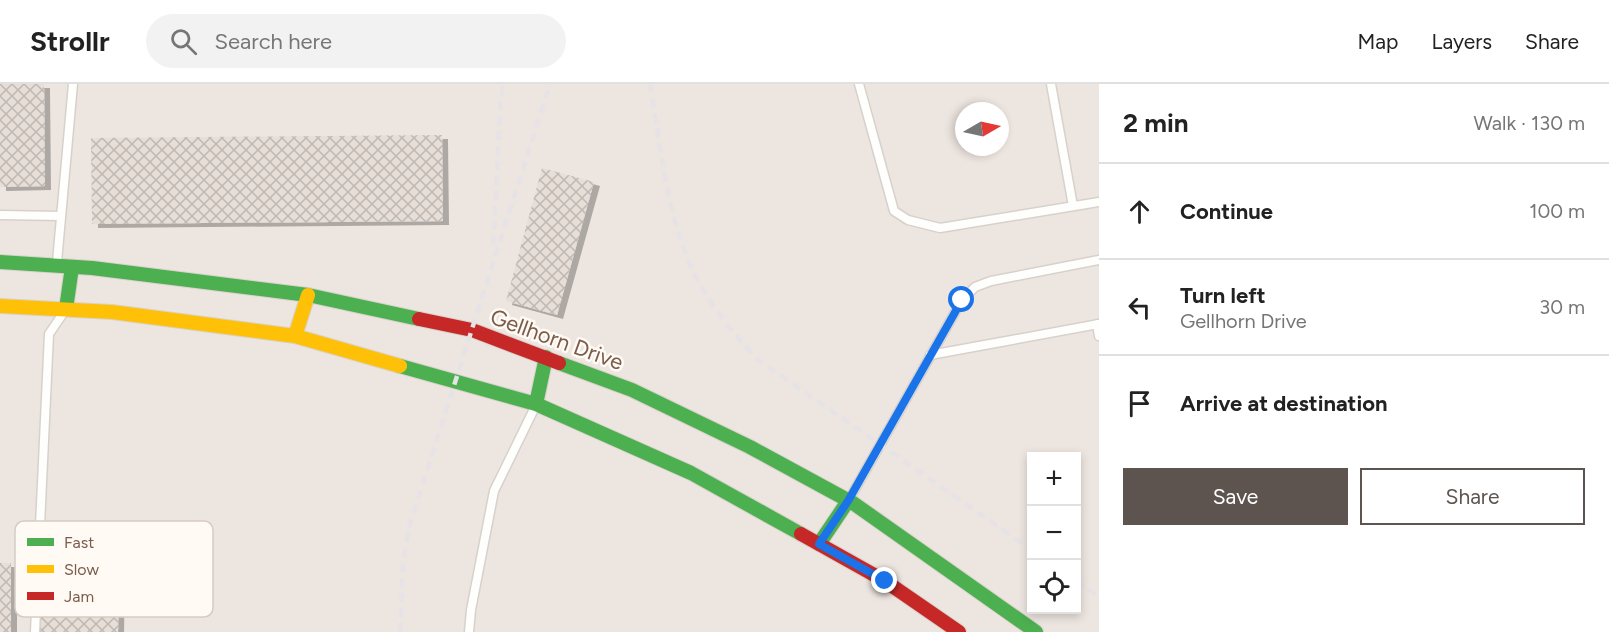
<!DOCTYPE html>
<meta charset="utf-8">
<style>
:root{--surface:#fff;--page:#f2f2f2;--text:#222;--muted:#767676;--line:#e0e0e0;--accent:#5d544f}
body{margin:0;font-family:Figtree,sans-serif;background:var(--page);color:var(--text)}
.controls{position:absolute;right:18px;bottom:18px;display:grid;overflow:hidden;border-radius:0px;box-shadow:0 3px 9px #0003}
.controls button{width:54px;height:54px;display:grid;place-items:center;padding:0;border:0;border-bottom:2px solid var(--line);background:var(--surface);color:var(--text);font:30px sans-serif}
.compass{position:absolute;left:955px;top:18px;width:54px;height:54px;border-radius:50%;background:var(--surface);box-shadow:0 3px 9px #0003;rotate:81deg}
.stop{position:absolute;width:18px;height:18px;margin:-14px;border:4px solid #1a73e8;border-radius:50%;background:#fff}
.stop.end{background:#1a73e8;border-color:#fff;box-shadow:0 2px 6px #0008}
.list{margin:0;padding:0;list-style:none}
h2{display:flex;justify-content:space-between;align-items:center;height:78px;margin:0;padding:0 24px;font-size:26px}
h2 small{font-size:20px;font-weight:400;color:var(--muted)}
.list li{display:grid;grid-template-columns:39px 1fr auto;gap:18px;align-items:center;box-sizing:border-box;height:96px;padding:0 24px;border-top:2px solid var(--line)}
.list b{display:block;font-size:22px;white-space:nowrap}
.list p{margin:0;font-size:20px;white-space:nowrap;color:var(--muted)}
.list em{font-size:20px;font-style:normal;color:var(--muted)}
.actions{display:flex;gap:12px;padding:18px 24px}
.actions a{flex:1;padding:14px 0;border:2px solid var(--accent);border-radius:0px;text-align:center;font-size:21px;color:var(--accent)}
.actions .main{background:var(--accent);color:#fff}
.icon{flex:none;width:33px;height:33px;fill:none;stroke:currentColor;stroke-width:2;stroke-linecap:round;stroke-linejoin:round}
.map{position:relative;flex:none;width:1099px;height:548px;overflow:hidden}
header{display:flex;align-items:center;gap:36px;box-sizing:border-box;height:84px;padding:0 30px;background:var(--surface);border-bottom:2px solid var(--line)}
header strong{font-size:28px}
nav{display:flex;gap:33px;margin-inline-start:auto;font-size:21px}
.search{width:420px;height:54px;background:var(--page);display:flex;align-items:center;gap:15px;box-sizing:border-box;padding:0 21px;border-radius:33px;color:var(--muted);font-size:22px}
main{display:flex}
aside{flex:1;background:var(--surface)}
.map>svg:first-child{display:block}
.industrial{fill:#ede5e0;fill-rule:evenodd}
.building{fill:url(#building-cross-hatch);filter:url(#shadow)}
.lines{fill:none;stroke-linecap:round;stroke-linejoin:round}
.lane-casing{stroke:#d7d1cb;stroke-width:11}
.fast-casing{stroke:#d9d2cb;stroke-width:16}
.slow-casing{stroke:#d9d2cb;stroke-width:16}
.jam-casing{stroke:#d9d2cb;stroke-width:16}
.lane{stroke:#fefefd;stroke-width:8}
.fast{stroke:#4caf50;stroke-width:14}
.slow{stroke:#ffc107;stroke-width:14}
.jam{stroke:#c62828;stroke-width:14}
.rail{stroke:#e6e3e7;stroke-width:4.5;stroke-dasharray:9 6;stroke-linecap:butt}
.route{stroke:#1a73e8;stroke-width:8}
.labels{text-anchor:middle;stroke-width:5;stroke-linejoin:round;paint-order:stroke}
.street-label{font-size:22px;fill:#7a5c4d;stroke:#fffaf3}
.key{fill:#fffaf3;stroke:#d7cbc1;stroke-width:1.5}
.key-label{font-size:16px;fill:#7a5c4d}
</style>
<header>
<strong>Strollr</strong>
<div class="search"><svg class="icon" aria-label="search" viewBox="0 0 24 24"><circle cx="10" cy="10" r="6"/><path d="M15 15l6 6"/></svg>Search here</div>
<nav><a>Map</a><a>Layers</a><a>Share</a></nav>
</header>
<main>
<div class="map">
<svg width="1099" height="548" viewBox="0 0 1099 548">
<defs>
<pattern id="building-cross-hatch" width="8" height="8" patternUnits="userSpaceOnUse" patternTransform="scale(1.5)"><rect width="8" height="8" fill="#e6ded7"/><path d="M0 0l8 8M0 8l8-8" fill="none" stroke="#bfb7b1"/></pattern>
<filter id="shadow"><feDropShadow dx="6" dy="4" stdDeviation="0" flood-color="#0004"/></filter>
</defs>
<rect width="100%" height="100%" fill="#f9f5f0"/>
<path class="industrial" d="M0,0h1099v548h-1099zM964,27h36v36h-36zM1032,372h44v154h-44z"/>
<path class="building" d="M0,0h44l1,102 -45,1z
M442,51l1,86 -351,3 -1,-86z
M542,84l52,14 -37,133 -51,-14z
M40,477l79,1 -1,70h-80z
M0,479h11v69h-11z"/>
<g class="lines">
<g class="lane-casing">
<path id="lane" d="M859,0l35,127 14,9 32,8 159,-26
M1051,0l22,122
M0,131l61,1
M57,178l16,-178
M1097,240l2,12
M930,271l169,-31
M850,414l112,-198 13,-13 16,-6 108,-21
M35,548l14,-298 15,-22
M469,548l2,-22 23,-119 41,-84"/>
</g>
<g class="fast-casing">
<path id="fast" d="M0,178l92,6 216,27 111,24
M66,225l6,-42
M559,279l73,27 118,57 103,56 183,129
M400,282l136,38 155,69 110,61
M536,320l10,-47
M819,460l29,-43"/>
</g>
<g class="slow-casing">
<path id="slow" d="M0,222l112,6 183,24 105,30
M295,252l13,-41"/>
</g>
<g class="jam-casing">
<path id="jam" d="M419,235l53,11 87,33
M801,450l84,47 74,51"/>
</g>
<use href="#lane" class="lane"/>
<use href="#fast" class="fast"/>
<use href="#slow" class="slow"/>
<use href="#jam" class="jam"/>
<path class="rail" d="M650,0c11,61 16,130 43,187 16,33 39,61 64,88l275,191
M493,161c5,-54 3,-107 10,-161
M1076,497l23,16
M400,548l3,-69 6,-36 141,-443"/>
</g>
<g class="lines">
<path class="route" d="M885,497l-66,-37 29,-43 114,-201"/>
</g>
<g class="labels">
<g class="street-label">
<text transform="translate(557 255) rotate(20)" y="8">Gellhorn Drive</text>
</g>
</g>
<rect x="15" y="437" width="198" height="96" rx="9" class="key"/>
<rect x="27" y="454" width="27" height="8" fill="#4caf50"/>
<rect x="27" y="481" width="27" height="8" fill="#ffc107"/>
<rect x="27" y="508" width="27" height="8" fill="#c62828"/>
<g class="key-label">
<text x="64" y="464">Fast</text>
<text x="64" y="491">Slow</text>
<text x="64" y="518">Jam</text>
</g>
</svg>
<div class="controls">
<button>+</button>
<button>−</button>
<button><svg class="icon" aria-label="locate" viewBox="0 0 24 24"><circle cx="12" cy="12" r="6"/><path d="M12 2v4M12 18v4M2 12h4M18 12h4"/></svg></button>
</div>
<svg class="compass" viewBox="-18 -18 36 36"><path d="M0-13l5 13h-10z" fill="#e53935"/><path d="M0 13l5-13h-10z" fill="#767676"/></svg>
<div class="stop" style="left:962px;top:216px"></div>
<div class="stop end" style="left:885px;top:497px"></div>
</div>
<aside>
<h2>2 min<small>Walk · 130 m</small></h2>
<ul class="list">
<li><svg class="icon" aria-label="ahead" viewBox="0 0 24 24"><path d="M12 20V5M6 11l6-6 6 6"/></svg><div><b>Continue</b></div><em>100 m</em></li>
<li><svg class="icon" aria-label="left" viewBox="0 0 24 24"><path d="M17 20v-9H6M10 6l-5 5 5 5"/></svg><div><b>Turn left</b><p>Gellhorn Drive</p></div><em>30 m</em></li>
<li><svg class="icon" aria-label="arrive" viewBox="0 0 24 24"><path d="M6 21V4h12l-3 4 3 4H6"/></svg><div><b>Arrive at destination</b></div></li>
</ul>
<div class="actions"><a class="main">Save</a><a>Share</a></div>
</aside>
</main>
